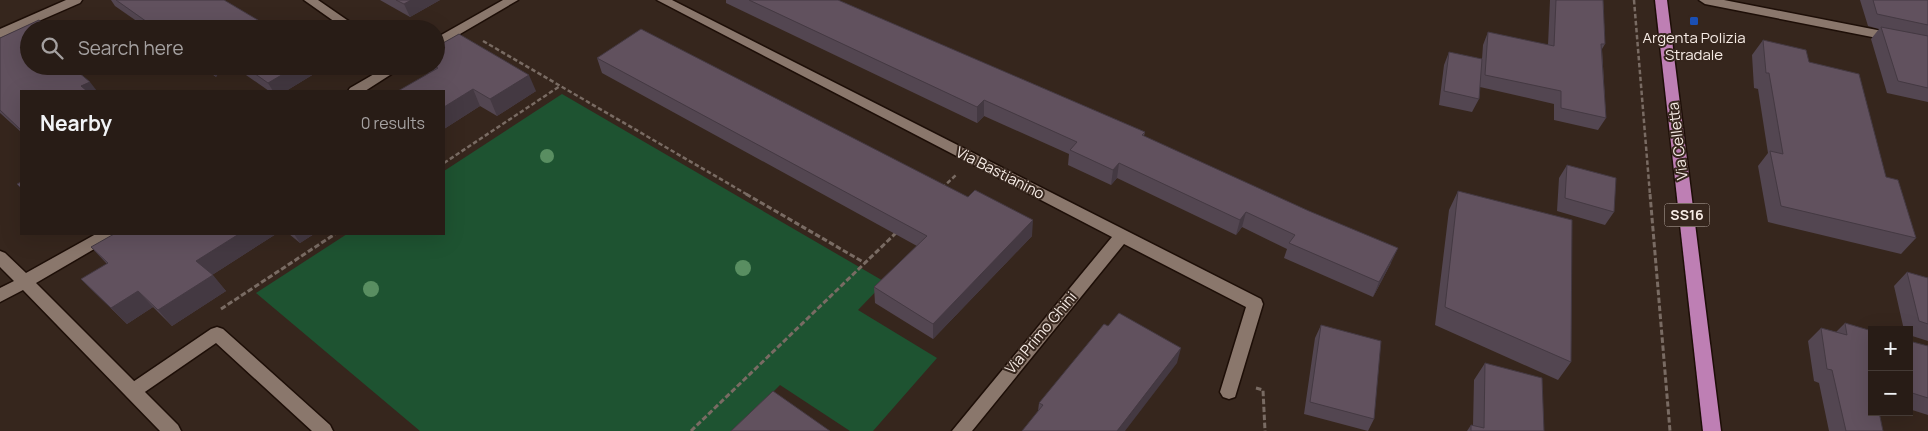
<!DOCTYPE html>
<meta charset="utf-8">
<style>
:root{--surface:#281c16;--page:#342923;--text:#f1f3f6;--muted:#a5a1a1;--line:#443a35}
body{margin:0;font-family:Manrope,sans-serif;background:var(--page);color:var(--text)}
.controls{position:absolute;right:15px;bottom:15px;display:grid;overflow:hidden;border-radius:0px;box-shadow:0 5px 20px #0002}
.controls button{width:45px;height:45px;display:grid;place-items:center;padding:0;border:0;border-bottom:1px solid var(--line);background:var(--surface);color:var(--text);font:25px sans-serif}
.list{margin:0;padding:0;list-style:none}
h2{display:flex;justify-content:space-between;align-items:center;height:65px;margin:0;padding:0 20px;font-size:21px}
h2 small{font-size:16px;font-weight:400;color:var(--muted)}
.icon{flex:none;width:28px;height:28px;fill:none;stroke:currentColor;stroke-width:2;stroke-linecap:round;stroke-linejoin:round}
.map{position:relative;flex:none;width:1928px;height:431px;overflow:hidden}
.search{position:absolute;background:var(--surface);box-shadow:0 5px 20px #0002;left:20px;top:20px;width:425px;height:55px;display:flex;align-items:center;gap:12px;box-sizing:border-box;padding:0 18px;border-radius:28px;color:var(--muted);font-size:19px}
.panel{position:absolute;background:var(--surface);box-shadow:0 5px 20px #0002;left:20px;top:90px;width:425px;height:145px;border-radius:0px}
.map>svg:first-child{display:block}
.green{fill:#1e5331}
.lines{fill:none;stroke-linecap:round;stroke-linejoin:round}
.lane-casing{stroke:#1d0e07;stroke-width:3}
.street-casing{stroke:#1d0e07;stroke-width:3}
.primary-casing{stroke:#1d0e07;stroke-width:3}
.path-far1{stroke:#796b63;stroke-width:2.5;stroke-dasharray:4.5 2.5;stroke-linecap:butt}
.path{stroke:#796b63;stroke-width:3;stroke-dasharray:5.5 2.5;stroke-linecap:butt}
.lane{fill:#8a776c;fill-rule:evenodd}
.street{fill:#8a776c;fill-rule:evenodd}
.primary{fill:#be7fb4;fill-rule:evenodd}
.tree{fill:#598e61}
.wall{fill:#534651}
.shaded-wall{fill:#443942}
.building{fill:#61515e;stroke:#443942}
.transit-dot{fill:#1a4fb4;stroke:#36261d;stroke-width:2}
.labels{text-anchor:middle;stroke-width:4;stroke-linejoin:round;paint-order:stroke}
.shield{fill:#36261d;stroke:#bcb0a9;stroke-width:1}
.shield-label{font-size:14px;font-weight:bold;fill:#f6ebe5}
.poi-label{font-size:15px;fill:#f6ebe5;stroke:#36261d}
.street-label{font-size:15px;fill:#f6ebe5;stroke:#36261d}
</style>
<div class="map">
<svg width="1928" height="431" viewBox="0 0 1928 431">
<rect width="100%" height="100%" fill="#36261d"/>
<path class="green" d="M562,94l323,188 -27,28 79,48 -64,73h-23l-70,-46 -46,46h-314l-164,-138 91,-59h97v-63z"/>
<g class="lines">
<g class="lane-casing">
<path id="lane" d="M217,327l6,2 107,96 3,6h-21l-96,-88 -77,53 -6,2 -6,-2 -3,-5 3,-5 84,-57z"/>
</g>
<g class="street-casing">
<path id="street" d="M66,0h16l-2,3 -80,35v-9z
M304,0h14l42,29h-15z
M503,0h15l-82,48v-10z
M657,0h15l589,299 2,5 -28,93 -6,2 -6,-2 -3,-5 26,-85 -122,-63 -152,187h-20l160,-194z
M1699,0h25l204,40v8l-223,-44z
M388,66h16l-39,25h-17l2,-3z
M96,234h20l-3,4 -77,45 142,142 3,6h-21l-137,-141 -23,12v-14l14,-7 -14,-14v-16l5,2 21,20z"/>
</g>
<g class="primary-casing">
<path id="primary" d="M1655,0h12l54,431h-18z"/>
</g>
<path class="path-far1" d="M1634,0l16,195
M483,41l265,154
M444,163l116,-77
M942,188l14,-13"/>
<path class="path" d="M746,194l119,69
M1650,194l20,237
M221,309l114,-75
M1256,388l7,2 2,41
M691,431l207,-200"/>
<use href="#lane" class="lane"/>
<use href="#street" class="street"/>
<use href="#primary" class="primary"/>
</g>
<g class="tree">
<circle cx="547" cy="156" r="7"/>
<circle cx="743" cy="268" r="8"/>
<circle cx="371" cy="289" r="8"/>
</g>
<path class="wall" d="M111,0h113l49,29h-125l-33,-23z
M380,0h60l-30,17z
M726,0h112l307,132 -1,4 247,127 -18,34 -89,-39 3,-9 -45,-22 -6,8 -119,-57 -6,7 -43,-20 1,-11 -85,-38 -7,7 -251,-120z
M1550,0h53l2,44 -3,5 4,69 -8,12 -44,-10v-16l-74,-17 -1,12 -7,13 -33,-7 5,-40 5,-13 33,7 1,-14 5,-13 60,13z
M1860,0h68v102l-41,-9 -16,-54 8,-10 -11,-3z
M0,38l21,53v41l-21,-19z
M1763,40l46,22 77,115 30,61 -15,16 -133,-32 -10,-56 10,-13 -10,-64 -4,-1 -2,-33z
M597,58l435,178 -99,103 -58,-36 -1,-16 43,-41 -315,-173z
M201,66h22l-7,11z
M233,66h94l-41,25h-17z
M425,66h11l100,25 -39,25 -17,-10 -36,23v-38l-16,-17z
M1567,165l47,47 -9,13 -48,-14 2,-33z
M1458,191l113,171 -13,18 -123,-55 14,-115z
M276,234l-64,41 14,16 -54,35 -19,-19 -26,17 -46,-45 26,-15 -16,-17z
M289,234h25l-14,9z
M1907,272l21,6v63l-19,-6v-5h-5l-10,-44z
M1845,323l27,8v81l11,19h-54l-10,-48 -5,-2 -6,-40 13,-13 15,4z
M1321,325l53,94 -6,12 -64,-17 11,-76z
M1909,341l19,5v69l-19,-6z
M1177,363l-139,48 1,-8z
M1485,363l59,68h-77l4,-6h2l1,-45z"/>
<path class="shaded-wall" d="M411,0h29l-30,17 -6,-13z
M209,66h14l-7,11z
M297,66h30l-41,25h-13l-5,-8z
M529,75l7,16 -39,25 -7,-17z
M90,82l7,9h-12l-4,-5z
M473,89l7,17 -36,23v-22z
M984,100v16l-7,7v-16z
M1119,163l-2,15 -6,7 2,-15z
M1246,212l-4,15 -6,8 4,-15z
M1033,220l-1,16 -99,103v-15z
M239,234h37l-67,43 -13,-16z
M294,234h20l-14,9z
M1398,248l-7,15 -18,34 6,-15z
M213,275l13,16 -54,35 -14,-16z
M138,291l15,16 -26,17 -16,-16z
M1181,348l-4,15 -52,68h-8z"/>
<path class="building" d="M116,0h108l49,29h-116z
M396,0h15l-7,4z
M749,0h89l307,132 -3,3 167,76 89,37 -19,34 -90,-39 6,-8 -49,-23 -6,8 -121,-57 -6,7 -43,-20 7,-8 -93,-42 -7,7z
M1556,0h47l2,44h-4l5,74 -45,-10v-17l-76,-16 3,-43 66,14z
M1873,0h55v25l-51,-11z
M39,20l11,9h-21v37h42l19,16 -9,4 6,5h-66v39l-21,-20v-72z
M1881,27l47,9v52l-30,-7z
M641,29l327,168 7,-7 58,30 -100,104 -59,-37 53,-51 -330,-178z
M459,34l70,41 -39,24 -17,-10 -29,18v-16h-46l40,-23 -3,-2h1v-19z
M1763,40l43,10 3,12 50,12 27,103 12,3 18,58 -135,-32 -11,-55 13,3 -14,-81h-3z
M1449,52l33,7 -3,40 -35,-8z
M244,66h53l-29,17z
M1567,165l49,13 -2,34 -49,-14z
M21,182v6l-4,-4z
M1458,191l114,29 -1,142 -126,-55z
M114,234h125l-43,27 17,14 -55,35 -20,-19 -27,17 -30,-29 27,-16 -17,-16z
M1907,272l21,6v46l-9,-3z
M1119,313l62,35 -64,83h-95l21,-26 -4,-2 65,-79 4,2z
M1845,323l27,8v50h-1l1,3v28h7l4,19h-37l-14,-61 -5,-1 -6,-41 26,7z
M1321,325l60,16 -7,78 -64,-17z
M1909,341l19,5v52l-19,-6z
M1485,363l57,15 2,53h-73v-6l13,3z
M773,391l57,40h-99z"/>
<rect class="transit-dot" x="1689" y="16" width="10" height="10" rx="2.5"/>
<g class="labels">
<rect class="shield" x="1664.5" y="203.5" width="45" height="23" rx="4"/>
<g class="shield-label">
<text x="1687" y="220">SS16</text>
</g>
<g class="poi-label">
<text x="1694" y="43">Argenta Polizia<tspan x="1694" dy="17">Stradale</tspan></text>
</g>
<g class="street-label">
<text transform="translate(1678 141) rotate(-97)" y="5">Via Celletta</text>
<text transform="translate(1000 173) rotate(27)" y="5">Via Bastianino</text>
<text transform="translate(1041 333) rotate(-50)" y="5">Via Primo Ghini</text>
</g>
</g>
</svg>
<div class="controls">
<button>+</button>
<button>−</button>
</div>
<div class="search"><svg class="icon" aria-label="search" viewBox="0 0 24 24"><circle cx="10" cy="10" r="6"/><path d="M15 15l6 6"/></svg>Search here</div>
<section class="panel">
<h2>Nearby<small>0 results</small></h2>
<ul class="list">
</ul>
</section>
</div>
